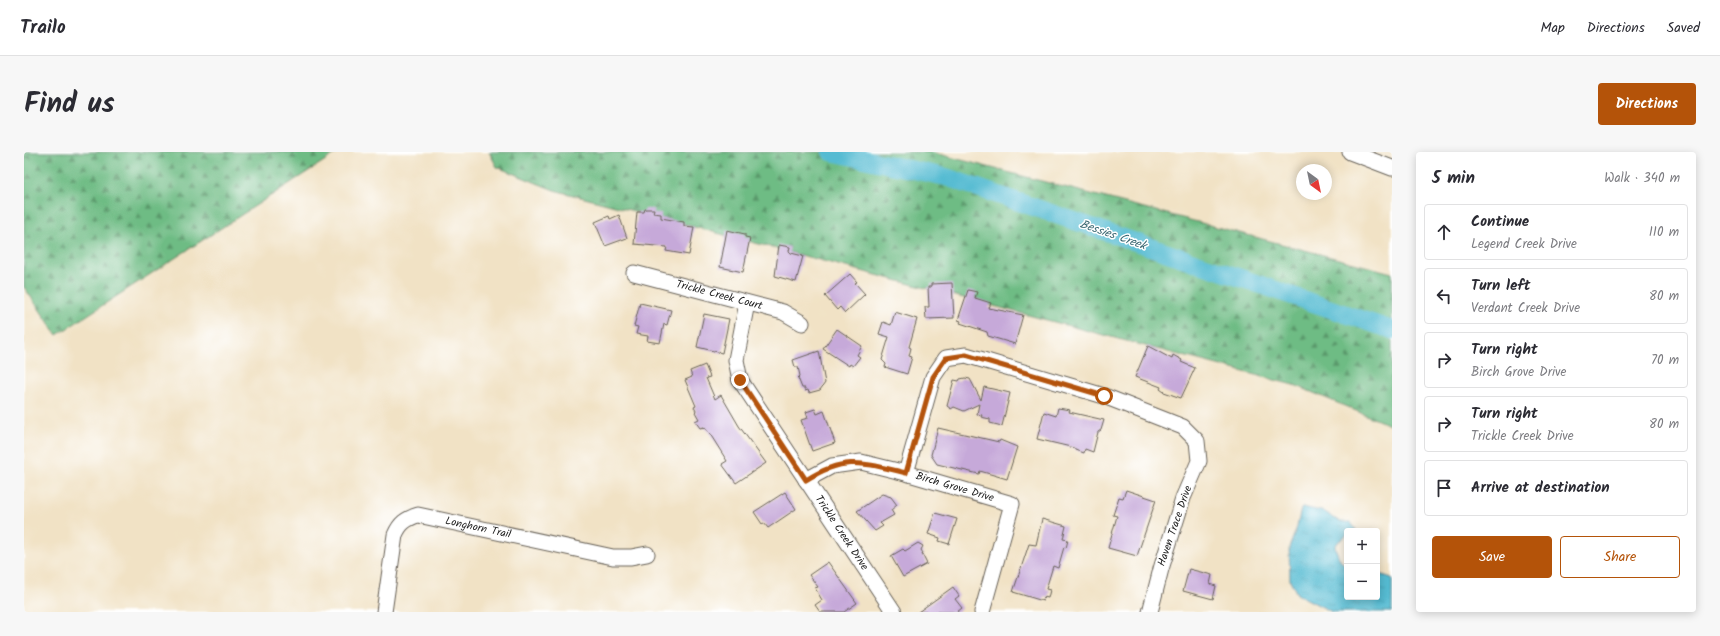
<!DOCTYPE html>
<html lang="en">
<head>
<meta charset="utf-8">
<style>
  body { margin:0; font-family:Kalam,sans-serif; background:#f7f7f7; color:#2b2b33 }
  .controls { position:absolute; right:12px; bottom:12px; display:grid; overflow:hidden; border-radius:4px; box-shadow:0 2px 10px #0003 }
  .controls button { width:36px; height:36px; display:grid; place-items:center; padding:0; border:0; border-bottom:1px solid #e1e1e2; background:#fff; color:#2b2b33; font:20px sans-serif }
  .compass { position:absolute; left:1272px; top:12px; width:36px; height:36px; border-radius:50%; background:#fff; box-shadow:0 2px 10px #0003; rotate:147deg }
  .stop { position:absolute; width:12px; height:12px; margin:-9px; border:3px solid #b45309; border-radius:50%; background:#fff }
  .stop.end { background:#b45309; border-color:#fff; box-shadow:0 1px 4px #0008 }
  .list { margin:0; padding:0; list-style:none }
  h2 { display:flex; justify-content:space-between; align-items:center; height:52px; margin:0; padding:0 16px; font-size:17px }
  h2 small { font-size:13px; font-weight:400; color:#7c7c81 }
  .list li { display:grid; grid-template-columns:26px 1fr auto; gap:12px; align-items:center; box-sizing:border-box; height:56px; margin:0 8px 8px; padding:0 8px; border:1px solid #e1e1e2; border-radius:4px }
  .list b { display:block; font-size:15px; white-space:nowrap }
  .list p { margin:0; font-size:13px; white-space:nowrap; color:#7c7c81 }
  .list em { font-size:13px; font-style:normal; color:#7c7c81 }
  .actions { display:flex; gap:8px; padding:12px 16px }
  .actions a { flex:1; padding:9px 0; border:1px solid #b45309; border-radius:4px; text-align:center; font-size:14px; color:#b45309 }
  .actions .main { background:#b45309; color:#fff }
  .icon { flex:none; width:22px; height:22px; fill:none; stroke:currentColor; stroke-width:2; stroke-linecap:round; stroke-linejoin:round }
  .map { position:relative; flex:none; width:1368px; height:460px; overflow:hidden; border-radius:4px }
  header { display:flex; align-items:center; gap:24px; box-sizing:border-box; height:56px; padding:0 20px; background:#fff; border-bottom:1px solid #e1e1e2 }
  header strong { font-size:19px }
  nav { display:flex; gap:22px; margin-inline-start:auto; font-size:14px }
  .intro { display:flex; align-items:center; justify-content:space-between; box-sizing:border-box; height:96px; padding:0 24px }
  h1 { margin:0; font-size:28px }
  .button { padding:10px 18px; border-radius:4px; background:#b45309; color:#fff; font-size:14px; font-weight:700 }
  main { display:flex; gap:24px; padding:0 24px }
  aside { flex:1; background:#fff; border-radius:4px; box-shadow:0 2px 10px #0003 }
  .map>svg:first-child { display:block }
</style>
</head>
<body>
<header>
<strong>Trailo</strong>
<nav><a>Map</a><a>Directions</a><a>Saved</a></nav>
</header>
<div class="intro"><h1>Find us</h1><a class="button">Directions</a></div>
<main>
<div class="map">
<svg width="1368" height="460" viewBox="0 0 1368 460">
  <defs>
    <pattern id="forest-firs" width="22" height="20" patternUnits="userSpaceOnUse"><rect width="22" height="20" fill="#6ebc84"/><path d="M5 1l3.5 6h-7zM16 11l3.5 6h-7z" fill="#5a986b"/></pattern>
    <pattern id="water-ripples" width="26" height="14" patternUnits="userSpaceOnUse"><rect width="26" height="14" fill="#54bbd2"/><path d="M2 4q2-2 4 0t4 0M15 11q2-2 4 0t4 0" fill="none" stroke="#49a0b4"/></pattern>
  </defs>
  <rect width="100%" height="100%" fill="#fff"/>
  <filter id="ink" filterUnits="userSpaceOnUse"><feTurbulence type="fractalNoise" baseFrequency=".025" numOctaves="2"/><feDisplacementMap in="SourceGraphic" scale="8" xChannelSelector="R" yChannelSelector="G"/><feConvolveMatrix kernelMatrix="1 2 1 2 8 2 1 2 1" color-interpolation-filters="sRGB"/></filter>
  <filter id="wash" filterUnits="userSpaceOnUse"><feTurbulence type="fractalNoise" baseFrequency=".012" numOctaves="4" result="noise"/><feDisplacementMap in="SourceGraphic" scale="16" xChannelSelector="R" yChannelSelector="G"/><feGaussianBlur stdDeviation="0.9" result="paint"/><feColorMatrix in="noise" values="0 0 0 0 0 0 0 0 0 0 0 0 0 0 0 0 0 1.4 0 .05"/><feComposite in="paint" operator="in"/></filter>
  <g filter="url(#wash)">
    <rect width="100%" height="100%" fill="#f1e2c5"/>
    <g fill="url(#forest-firs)" stroke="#456c50">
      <path d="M0 0H314L33 183 0 135Z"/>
      <path d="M465 0H907L1368 121V274L1273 234 530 38 473 15Z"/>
    </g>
    <path fill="url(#water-ripples)" stroke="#386c77" d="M1279 355 1301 360 1316 370H1326L1332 377 1331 379H1323V383L1314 390 1311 395 1316 408 1323 415V445H1353V421L1368 426V460H1308L1273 442 1266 428 1265 396 1273 375 1277 357Z"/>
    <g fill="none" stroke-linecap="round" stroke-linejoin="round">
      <path stroke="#54bbd2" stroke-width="18" d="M807 0 922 25 1368 178"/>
    </g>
    <g id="blocks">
      <g fill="#c6a9d9">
        <path d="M621 57H630L629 61 637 62V66L660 70V74L670 75 665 103 642 99 643 95 610 92 613 60H620Z"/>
        <path d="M595 63 603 86 581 94 571 70 585 64 586 67Z"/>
        <path d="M703 78 721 82V85L726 86 719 120 696 115Z"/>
        <path d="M755 93 766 95 765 99 767 101 779 104 772 130 751 124Z"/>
        <path d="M826 122 833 130 831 131 841 142 821 161 816 155 813 158 801 144Z"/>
        <path d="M928 131 930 166 902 167 901 155H905L904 135H907V132Z"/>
        <path d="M944 138 953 140 951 146 967 151 965 156 999 163 991 192 964 184 963 180 936 171 937 169 934 168Z"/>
        <path d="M616 151 647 158 643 173 640 172 636 191 623 189 624 184 612 182 614 175 610 174Z"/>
        <path d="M871 160 893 167 885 195 887 196 885 204 888 205 883 222 861 215 862 212 858 208 865 185 855 182 859 170 867 173Z"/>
        <path d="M680 162 705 167 698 201 673 195Z"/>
        <path d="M813 177 838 194 833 203 836 205 829 214 826 212 825 214 799 197Z"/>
        <path d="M1124 194 1148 207 1149 203 1158 208 1157 210 1171 216 1157 246 1140 240 1136 237 1137 235 1111 225Z"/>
        <path d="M795 199 801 231 796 238 785 241 784 238 781 239V236H778L774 226 776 224 774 215H771L769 208Z"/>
        <path d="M681 213 686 225 682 226 691 247 697 243 715 274 742 311 712 331 698 312 703 309 686 282 680 275 676 276 671 269 675 267 671 260 672 259 670 255 672 254 661 228 668 225 666 219Z"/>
        <path d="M941 226 946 227 957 248 960 235 986 241 978 274 966 271V267L957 265 958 263 953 262 955 252 940 259 930 255 927 257 923 254 930 228 935 229 936 227Z"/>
        <path d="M1034 256 1046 258 1045 260 1080 268 1077 278 1074 280 1069 300 1061 297 1060 301 1052 298 1051 296 1013 287 1020 260 1032 264Z"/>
        <path d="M791 257 793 262 800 259 811 291 788 299 777 268 784 266 782 260Z"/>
        <path d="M914 276 975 290 976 288 993 295 983 327 956 319 955 322 913 312 907 303Z"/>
        <path d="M1102 338 1132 348 1113 404 1084 396 1093 364 1089 363 1095 345 1099 346Z"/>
        <path d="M761 340 772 357 744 376 740 371 738 372 730 360Z"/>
        <path d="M858 342 867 345 873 353 867 358 870 363 856 371 859 374 851 379 833 359Z"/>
        <path d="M911 361 933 367 925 392 915 389 916 386 904 382Z"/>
        <path d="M1018 367 1042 374 1039 387 1044 388 1042 396 1040 395 1034 416 1029 414 1022 437 1026 438 1024 446 1020 445 1019 449 989 440 1005 392 1012 393Z"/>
        <path d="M894 391 899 394 897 398 899 401 898 402 903 412 879 425 867 404 879 397 881 399Z"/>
        <path d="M804 410 833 451 820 460H796L791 453 798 448 791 436 794 435 785 423Z"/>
        <path d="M1165 417 1188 423 1186 432 1192 434 1189 447 1159 439Z"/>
        <path d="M929 435 935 444 931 447 938 456 933 460H894Z"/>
      </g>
    </g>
  </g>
  <g filter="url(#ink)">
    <use href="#blocks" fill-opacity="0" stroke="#676157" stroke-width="1"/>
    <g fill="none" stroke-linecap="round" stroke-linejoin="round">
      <g stroke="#676157" stroke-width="17">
        <g id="minor">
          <path d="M1326 0 1368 16"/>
          <path id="s1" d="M610 121 759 160 778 171"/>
          <path id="s2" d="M723 151 712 208 716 228 870 460"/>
          <path d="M882 321 909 225 922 206 942 203 1080 244 1159 275 1173 289 1175 309 1159 346 1137 417 1126 460"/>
          <path id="s3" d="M782 328 808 314 837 310 882 321 988 352 958 460"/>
          <path id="s4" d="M360 460 371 383C376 371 382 367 394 363L589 405H607L623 402"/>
        </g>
      </g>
      <use href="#minor" stroke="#fff" stroke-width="15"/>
    </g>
  </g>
  <g fill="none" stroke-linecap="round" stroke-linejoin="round" filter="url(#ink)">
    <path stroke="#b45309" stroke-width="5" d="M716 228 782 328C821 303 840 311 882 321L909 225 922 206 942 203 1080 244"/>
  </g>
  <g text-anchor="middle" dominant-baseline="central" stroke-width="3" stroke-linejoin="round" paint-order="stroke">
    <g font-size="11" fill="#1c1c1c" stroke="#fff">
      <text stroke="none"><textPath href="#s1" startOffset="88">Trickle Creek Court</textPath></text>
      <text stroke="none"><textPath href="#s3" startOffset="156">Birch Grove Drive</textPath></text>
      <text transform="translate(1151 374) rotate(-71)">Haven Trace Drive</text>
      <text stroke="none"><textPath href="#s4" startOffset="171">Longhorn Trail</textPath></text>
      <text stroke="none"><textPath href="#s2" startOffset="262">Trickle Creek Drive</textPath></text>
    </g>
    <g font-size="12" font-style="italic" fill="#35646e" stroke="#fff">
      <text transform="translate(1089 83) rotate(19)">Bessies Creek</text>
    </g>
  </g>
</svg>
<div class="controls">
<button>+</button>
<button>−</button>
</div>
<svg class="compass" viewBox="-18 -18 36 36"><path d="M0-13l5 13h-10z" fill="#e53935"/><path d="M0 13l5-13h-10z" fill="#7c7c81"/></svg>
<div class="stop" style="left:1080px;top:244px"></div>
<div class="stop end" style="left:716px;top:228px"></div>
</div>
<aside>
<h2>5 min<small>Walk · 340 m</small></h2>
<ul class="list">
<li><svg class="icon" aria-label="ahead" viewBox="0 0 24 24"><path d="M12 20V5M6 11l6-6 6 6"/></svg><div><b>Continue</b><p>Legend Creek Drive</p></div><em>110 m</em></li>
<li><svg class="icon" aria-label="left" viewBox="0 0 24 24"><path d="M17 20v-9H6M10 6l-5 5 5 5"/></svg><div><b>Turn left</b><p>Verdant Creek Drive</p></div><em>80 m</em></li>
<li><svg class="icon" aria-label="right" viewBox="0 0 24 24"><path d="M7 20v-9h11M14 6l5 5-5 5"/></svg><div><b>Turn right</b><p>Birch Grove Drive</p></div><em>70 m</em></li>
<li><svg class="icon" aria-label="right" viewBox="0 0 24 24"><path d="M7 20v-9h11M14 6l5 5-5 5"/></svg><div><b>Turn right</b><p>Trickle Creek Drive</p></div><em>80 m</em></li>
<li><svg class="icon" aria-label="arrive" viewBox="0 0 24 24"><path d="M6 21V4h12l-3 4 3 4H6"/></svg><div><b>Arrive at destination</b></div></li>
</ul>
<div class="actions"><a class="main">Save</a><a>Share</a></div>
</aside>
</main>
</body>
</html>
